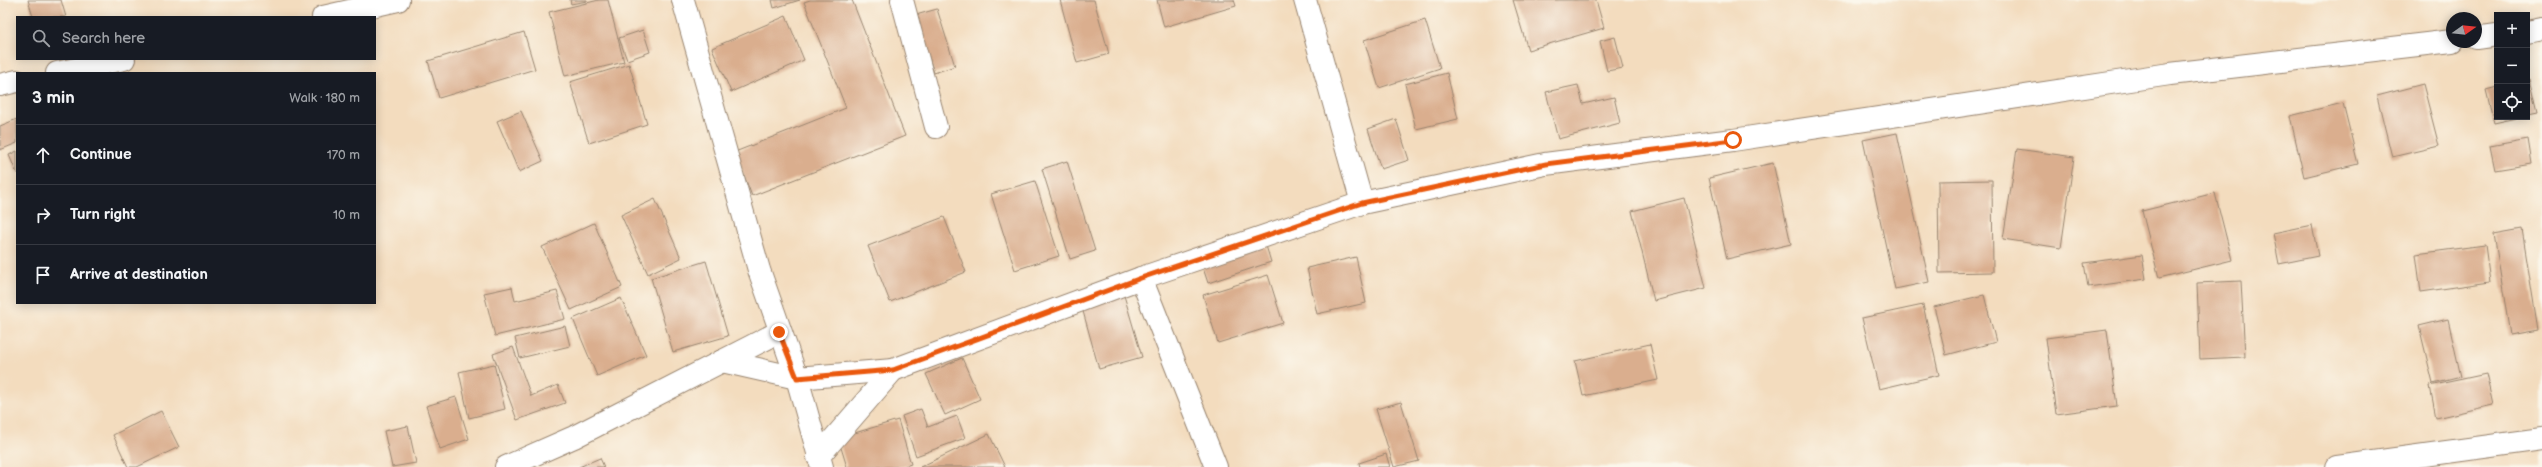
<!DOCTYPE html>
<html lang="en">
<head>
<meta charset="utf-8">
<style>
  body { margin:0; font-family:"Balsamiq Sans",sans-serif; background:#242831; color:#f1f3f6 }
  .controls { position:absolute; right:12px; top:12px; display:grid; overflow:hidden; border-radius:0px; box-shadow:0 2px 10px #0003 }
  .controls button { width:36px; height:36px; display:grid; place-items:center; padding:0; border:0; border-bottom:1px solid #363941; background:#171b24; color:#f1f3f6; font:20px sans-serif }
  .compass { position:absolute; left:2446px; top:12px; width:36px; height:36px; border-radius:50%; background:#171b24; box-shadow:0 2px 10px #0003; rotate:75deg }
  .stop { position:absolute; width:12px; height:12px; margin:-9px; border:3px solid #ea580c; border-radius:50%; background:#fff }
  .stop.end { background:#ea580c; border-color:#fff; box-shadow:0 1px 4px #0008 }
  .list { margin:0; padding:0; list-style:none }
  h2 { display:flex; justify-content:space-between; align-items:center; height:52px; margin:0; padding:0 16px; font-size:17px }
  h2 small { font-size:13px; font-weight:400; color:#9ea1a6 }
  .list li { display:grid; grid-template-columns:26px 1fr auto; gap:12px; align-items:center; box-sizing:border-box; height:60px; padding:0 16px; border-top:1px solid #363941 }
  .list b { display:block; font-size:15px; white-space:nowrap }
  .list em { font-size:13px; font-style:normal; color:#9ea1a6 }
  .icon { flex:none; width:22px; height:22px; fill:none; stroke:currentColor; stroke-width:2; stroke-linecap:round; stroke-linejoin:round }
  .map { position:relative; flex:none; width:2542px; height:467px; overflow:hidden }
  .search { position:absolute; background:#171b24; box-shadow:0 2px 10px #0003; left:16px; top:16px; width:360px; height:44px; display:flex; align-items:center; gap:10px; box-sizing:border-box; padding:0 14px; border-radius:0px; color:#9ea1a6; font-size:15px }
  .panel { position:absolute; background:#171b24; box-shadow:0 2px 10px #0003; left:16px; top:72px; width:360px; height:232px; border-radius:0px }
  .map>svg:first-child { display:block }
</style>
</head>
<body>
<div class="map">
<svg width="2542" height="467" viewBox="0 0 2542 467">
  <rect width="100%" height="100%" fill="#fbf7ec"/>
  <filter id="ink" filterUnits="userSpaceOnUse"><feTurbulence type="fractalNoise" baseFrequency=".025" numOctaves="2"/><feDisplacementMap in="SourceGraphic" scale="8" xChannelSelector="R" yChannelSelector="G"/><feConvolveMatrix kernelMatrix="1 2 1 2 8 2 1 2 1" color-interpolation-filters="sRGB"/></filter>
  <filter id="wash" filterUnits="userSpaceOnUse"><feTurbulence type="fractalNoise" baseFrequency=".012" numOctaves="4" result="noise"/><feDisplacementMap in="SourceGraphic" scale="16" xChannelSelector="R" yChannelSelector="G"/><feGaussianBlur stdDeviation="0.9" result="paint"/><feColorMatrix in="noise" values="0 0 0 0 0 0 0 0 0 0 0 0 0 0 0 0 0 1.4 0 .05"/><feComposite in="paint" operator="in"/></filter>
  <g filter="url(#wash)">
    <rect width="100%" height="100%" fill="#f3dcbe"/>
    <g id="blocks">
      <g fill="#daae8e">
        <path d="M28 0H61L66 17H33Z"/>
        <path d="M570 0H587V1L571 4Z"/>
        <path d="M599 0H608L624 62 565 76 549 12Z"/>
        <path d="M772 0H800L774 8Z"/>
        <path d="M810 0H852L905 136 752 196 735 152 846 108 804 2Z"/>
        <path d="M1060 0H1094L1109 54 1077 63Z"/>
        <path d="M1157 0H1234L1236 6 1164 27Z"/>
        <path d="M1513 0H1596L1604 28 1528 50Z"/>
        <path d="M937 9 955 66 934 73 916 15Z"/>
        <path d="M786 16 804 60 731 92 712 48Z"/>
        <path d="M1425 20 1440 68 1379 88 1364 40Z"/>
        <path d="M643 30 650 52 627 60 619 38Z"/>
        <path d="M524 32 535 69 439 98 428 61Z"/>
        <path d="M1615 37 1623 68 1607 71 1600 41Z"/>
        <path d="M629 64 647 124 589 143 570 82Z"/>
        <path d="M1447 73 1458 119 1416 129 1405 84Z"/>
        <path d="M2527 79H2529L2537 113 2527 115Z"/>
        <path d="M2423 84 2439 146 2392 157 2377 96Z"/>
        <path d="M1578 85 1583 104 1614 97 1620 123 1558 139 1546 92Z"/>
        <path d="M2497 87V117L2517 118 2494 123 2486 90Z"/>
        <path d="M2343 103 2358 164 2304 177 2290 116Z"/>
        <path d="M521 111 543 161 519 172 497 121Z"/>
        <path d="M17 119V143L0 150V126Z"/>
        <path d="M1396 119 1409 160 1381 169 1368 129Z"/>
        <path d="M1897 133 1929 282 1895 289 1863 140Z"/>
        <path d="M2528 139 2532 164 2495 170 2490 146Z"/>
        <path d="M2017 149 2074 157 2061 248 2003 239Z"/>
        <path d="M17 151V174L9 155Z"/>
        <path d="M1067 161 1095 251 1070 259 1042 169Z"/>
        <path d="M1773 163 1791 244 1727 259 1709 178Z"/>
        <path d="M1992 180 1993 272 1939 273 1938 181Z"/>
        <path d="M1035 181 1059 256 1015 270 991 194Z"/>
        <path d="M2215 193 2232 260 2159 278 2142 211Z"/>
        <path d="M1684 198 1706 288 1654 301 1632 211Z"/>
        <path d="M655 199 681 258 648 274 621 215Z"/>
        <path d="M944 217 966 272 890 302 868 246Z"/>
        <path d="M594 223 622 287 571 310 542 247Z"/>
        <path d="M2312 225 2318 256 2279 264 2273 233Z"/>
        <path d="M2522 229 2538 330 2510 335 2494 234Z"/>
        <path d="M1263 236 1271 262 1208 283 1199 256Z"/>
        <path d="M2485 245 2490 282 2421 292 2416 254Z"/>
        <path d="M2142 255 2146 279 2088 287 2084 263Z"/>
        <path d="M1356 257 1366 303 1317 314 1307 268Z"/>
        <path d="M706 261 728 336 673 352 651 278Z"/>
        <path d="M1268 275 1283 323 1218 343 1203 295Z"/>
        <path d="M2241 281 2245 357 2200 359 2197 283Z"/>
        <path d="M512 287 515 301 557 291 565 319 495 336 484 293Z"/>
        <path d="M1123 292 1142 357 1099 369 1081 304Z"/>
        <path d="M1984 295 1996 342 1946 355 1934 307Z"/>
        <path d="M621 298 646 355 597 376 573 319Z"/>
        <path d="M1923 305 1939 375 1879 389 1862 318Z"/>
        <path d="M2448 319 2461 377 2433 384 2419 326Z"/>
        <path d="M565 326 570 346 520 358 515 338Z"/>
        <path d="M2107 330 2117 406 2056 414 2046 338Z"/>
        <path d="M1650 344 1658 380 1583 396 1575 361Z"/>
        <path d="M513 347 531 396 558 385 565 403 517 420 493 354Z"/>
        <path d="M962 358 980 399 945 415 926 374Z"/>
        <path d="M494 364 505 409 469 418 459 372Z"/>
        <path d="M2486 374 2493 405 2436 418 2430 386Z"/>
        <path d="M456 397 469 439 440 449 426 406Z"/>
        <path d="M1401 402 1419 461 1394 467 1376 409Z"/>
        <path d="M921 409 928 427 957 416 965 438 916 456 902 416Z"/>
        <path d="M161 411 179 447 137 467H128L113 435Z"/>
        <path d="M898 420 911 464 902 467H847L838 438Z"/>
        <path d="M408 426 416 463 392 467 384 431Z"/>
        <path d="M989 434 1005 467H920Z"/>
        <path d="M1386 454 1390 467H1360L1359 463Z"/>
        <path d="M600 458 604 467H579Z"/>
      </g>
    </g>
  </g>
  <g filter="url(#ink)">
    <use href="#blocks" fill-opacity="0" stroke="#97836e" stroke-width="1"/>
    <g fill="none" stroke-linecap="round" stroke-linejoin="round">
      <g stroke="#97836e" stroke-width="24">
        <g id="minor">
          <path d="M683 0 759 270 797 378 822 467"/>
          <path d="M902 0 936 127"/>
          <path d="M1305 0 1362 203"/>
          <path d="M323 17 398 0"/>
          <path d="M2527 32 2542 29"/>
          <path d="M2476 38 2497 35"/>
          <path d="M57 73 124 59"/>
          <path d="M0 85 17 81"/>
          <path d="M1141 278 1216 467"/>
          <path d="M722 361 797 378 893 370 1141 278 1362 203 1545 164 1733 140 2170 74 2452 41"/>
          <path d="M818 457 893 370"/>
          <path d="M506 467 574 437 779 332"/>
          <path d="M2337 467 2542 439"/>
        </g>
      </g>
      <use href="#minor" stroke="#fff" stroke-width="22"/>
    </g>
  </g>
  <g fill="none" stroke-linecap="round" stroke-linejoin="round" filter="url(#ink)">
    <path stroke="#ea580c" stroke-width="5" d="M779 332 797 378 893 370 1141 278 1362 203 1546 164 1733 140"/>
  </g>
</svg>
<div class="controls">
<button>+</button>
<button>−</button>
<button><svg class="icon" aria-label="locate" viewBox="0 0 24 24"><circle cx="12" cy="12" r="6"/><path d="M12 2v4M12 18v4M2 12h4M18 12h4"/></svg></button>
</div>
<svg class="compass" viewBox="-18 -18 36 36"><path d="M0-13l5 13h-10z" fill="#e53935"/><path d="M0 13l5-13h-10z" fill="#9ea1a6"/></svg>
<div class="stop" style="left:1733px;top:140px"></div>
<div class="stop end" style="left:779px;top:332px"></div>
<div class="search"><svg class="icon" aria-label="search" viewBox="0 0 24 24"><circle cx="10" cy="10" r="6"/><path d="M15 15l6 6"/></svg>Search here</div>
<section class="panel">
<h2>3 min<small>Walk · 180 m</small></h2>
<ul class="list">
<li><svg class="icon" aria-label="ahead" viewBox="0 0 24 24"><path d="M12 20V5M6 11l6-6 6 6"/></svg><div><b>Continue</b></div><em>170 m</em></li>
<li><svg class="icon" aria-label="right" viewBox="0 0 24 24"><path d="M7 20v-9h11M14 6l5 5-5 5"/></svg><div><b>Turn right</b></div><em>10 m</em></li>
<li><svg class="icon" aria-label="arrive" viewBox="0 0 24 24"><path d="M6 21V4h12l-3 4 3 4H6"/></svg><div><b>Arrive at destination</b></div></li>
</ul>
</section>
</div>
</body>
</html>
